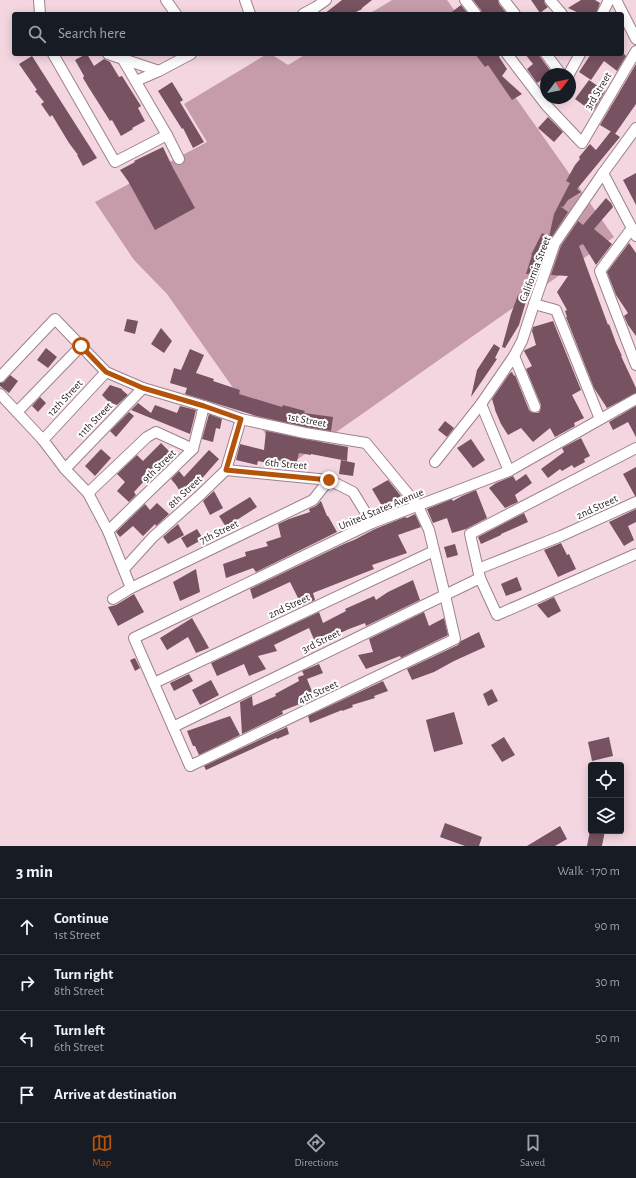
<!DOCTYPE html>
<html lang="en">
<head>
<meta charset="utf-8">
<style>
  body { margin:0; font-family:"Alegreya Sans",sans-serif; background:#20242c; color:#f1f3f6 }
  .controls { position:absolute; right:12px; bottom:12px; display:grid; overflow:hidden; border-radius:4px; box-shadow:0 2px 10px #0003 }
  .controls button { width:36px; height:36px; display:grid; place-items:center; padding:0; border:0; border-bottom:1px solid #363941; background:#171b24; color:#f1f3f6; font:20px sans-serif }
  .compass { position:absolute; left:540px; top:68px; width:36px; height:36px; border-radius:50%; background:#171b24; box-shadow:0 2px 10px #0003; rotate:58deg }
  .stop { position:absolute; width:12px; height:12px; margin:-9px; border:3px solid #b45309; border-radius:50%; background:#fff }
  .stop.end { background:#b45309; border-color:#fff; box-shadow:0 1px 4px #0008 }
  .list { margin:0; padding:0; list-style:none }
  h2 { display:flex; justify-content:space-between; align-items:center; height:52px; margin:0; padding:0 16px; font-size:17px }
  h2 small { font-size:13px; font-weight:400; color:#9ea1a6 }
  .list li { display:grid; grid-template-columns:26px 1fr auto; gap:12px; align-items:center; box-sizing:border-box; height:56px; padding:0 16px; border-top:1px solid #363941 }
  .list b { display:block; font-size:15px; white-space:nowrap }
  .list p { margin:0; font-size:13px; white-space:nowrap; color:#9ea1a6 }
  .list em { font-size:13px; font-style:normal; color:#9ea1a6 }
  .icon { flex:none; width:22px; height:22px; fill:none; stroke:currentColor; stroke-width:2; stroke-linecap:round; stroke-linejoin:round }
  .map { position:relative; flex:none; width:636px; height:846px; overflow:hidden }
  .search { position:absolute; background:#171b24; box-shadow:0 2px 10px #0003; left:12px; right:12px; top:12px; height:44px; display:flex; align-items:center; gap:10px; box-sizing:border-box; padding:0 14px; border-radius:4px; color:#9ea1a6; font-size:15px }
  .sheet { height:276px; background:#171b24 }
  nav { display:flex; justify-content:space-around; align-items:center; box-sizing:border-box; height:56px; border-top:1px solid #363941; background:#171b24; font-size:11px; color:#9ea1a6 }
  nav a { display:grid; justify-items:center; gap:2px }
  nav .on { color:#b45309 }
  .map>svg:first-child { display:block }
</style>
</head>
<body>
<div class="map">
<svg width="636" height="846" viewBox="0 0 636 846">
  <rect width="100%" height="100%" fill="#f4d6e1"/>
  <g fill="#c69cab">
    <path d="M392 0H447L457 14H369Z"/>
    <path d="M267 54H271L288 65 306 54H485L614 237 288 466 167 294 134 260 95 202 207 142 184 104Z"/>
  </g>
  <g fill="#775260">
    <path d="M342 0H372L362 8V9L352 14H324Z"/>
    <path d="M473 0H498L499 4 507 14H482L481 10Z"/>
    <path d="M531 0H544L545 4 548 7 540 13Z"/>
    <path d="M581 0H595L600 3 596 14H581L568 8Z"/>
    <path d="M461 5 468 14H449Z"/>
    <path d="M86 54H87L94 66 104 59 110 62 119 77 122 76 141 106 138 108 145 121 132 128 133 129 121 136 112 120 110 121 89 88 83 78 84 76 75 60Z"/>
    <path d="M475 54H501L499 57 507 69 502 76 522 94 512 100 488 65 485 67Z"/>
    <path d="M525 54H538L552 73 550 74H546V77L537 83 527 69 533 64Z"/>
    <path d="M591 54H624L626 56 617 71 604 61 591 80 579 72Z"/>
    <path d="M32 56 97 158 83 166 77 155H78L69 143 52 115 50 117 41 104 44 102 35 91 37 90 19 64Z"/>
    <path d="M636 64V104L615 134 600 125Z"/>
    <path d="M589 80 605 91 593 112 575 99Z"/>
    <path d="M172 82 183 100 180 102 204 142 193 148 183 128 182 129 158 91Z"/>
    <path d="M548 117 563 132 554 142 538 128Z"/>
    <path d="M611 131 620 137 577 189 581 192 568 200 563 207 560 206 568 212 549 241 537 274H526L532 255H531L542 233 549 237 554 214 570 183 566 181 575 165 580 159 579 157 590 144 596 150Z"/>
    <path d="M163 147 173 168 195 208 155 230 128 181 120 170 135 162 134 161Z"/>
    <path d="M636 173V205L623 180Z"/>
    <path d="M606 198 611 203 613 207 594 229 612 244 596 265 583 244 579 246 608 325 609 324 616 343 622 356H621L636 388V393L607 408 594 388 566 317H567L565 311 567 310 557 292 568 276 551 275 561 246 578 221 583 225Z"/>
    <path d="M629 243 636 253V336L628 325 624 316 628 313 616 295 607 272Z"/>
    <path d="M518 295 527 298 519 325 505 348 502 347 511 314Z"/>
    <path d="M127 319 138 321 135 334 124 331Z"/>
    <path d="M553 321 581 390 572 395 584 418 574 423 575 426 555 437 550 428 533 442 521 428 508 435 501 424 495 410V409L492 399 510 373 512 372 514 376 515 375 529 410 531 412 535 413H538L540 411 541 405 526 369 532 366 524 351 525 350 536 345 532 331 533 327Z"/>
    <path d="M161 328 172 341 164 353 151 344Z"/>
    <path d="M494 344 500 348 495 358 497 359 471 397 477 370Z"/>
    <path d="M46 348 57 357 48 368 37 360Z"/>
    <path d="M190 349 204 355 196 373 214 379 213 381 240 390 239 394 282 407 283 405 305 411 304 413 333 417 331 431 306 427 257 416 185 394 187 388 170 383 174 368 181 370Z"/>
    <path d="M10 375 18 381 9 393 0 386V383L4 382Z"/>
    <path d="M110 385 122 389V390L128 395 117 405 109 402 102 395Z"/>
    <path d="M40 397 46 403 38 412 32 406Z"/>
    <path d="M138 403 151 413 155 405 177 413 180 406 196 410 190 434 131 410Z"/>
    <path d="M636 406V437L628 422 613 430 609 422Z"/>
    <path d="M129 412 134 416 116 437 110 431Z"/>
    <path d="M209 414 222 419 220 429 216 428 213 442 202 439Z"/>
    <path d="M445 421 454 428 447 437 438 430Z"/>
    <path d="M266 431 304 439 348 447 347 461 311 454V455L299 453 295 469 258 461 257 465 236 460 240 444 264 450Z"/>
    <path d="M581 438 590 456 584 459 585 462 574 468 572 465 562 471 560 469 548 478 541 469 564 452 562 448Z"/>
    <path d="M471 439 485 460 473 468 457 448Z"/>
    <path d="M161 443 171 453 166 458 170 462 162 470 158 466 134 492 136 495 129 502 117 491 125 482 117 474 137 455 143 461Z"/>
    <path d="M101 449 111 458 95 476 85 466Z"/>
    <path d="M209 450 219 459 191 491 183 496 176 485 171 479 179 471 184 477Z"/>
    <path d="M341 460 355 463 353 476 339 474Z"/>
    <path d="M636 467V496H635L623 474Z"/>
    <path d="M526 474 532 483 515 495 518 502 505 508 489 488 496 483 513 476 516 481Z"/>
    <path d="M388 480 401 496 384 506 390 509 385 511 372 489Z"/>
    <path d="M476 490 487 518 466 529 452 533 447 518 433 523 427 509 452 499 453 501 462 496Z"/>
    <path d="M214 491 223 508 210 515 203 501Z"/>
    <path d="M250 497 257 507 226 527 219 516Z"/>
    <path d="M321 501 327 516H328L337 532 256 572 253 568 226 578 223 564 246 556 245 552 268 546 266 542 281 537 278 524 289 519 310 512 309 509 316 506Z"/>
    <path d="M157 503 169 514 156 526 155 524 143 536 133 526 120 537 116 532 145 504 150 510Z"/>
    <path d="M636 509V522L628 526 634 540 624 546 609 522Z"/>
    <path d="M524 513 528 522 501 534V535L481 544 478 537Z"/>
    <path d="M415 514 421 527 398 535 407 553 372 565 374 569 313 593 315 600 302 606 290 582 253 599 250 589 344 544 354 540 375 529 405 517 407 518Z"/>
    <path d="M178 524 184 535 168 544 163 537Z"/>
    <path d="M197 529 203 539 187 548 181 538Z"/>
    <path d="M561 543 567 555 569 554 576 569 558 577 544 550Z"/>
    <path d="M455 544 458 555 447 558 444 547Z"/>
    <path d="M196 569 200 592 180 601 173 582Z"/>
    <path d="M517 577 522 590 506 596 501 584Z"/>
    <path d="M413 580 420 600 366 626 365 623 349 629 316 644 309 628 274 645 277 651 258 656 266 669 249 676 244 664 217 676 211 663 319 612 323 623 346 611 345 609 374 596 376 600 388 592Z"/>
    <path d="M134 594 144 612 118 626 108 607 116 605Z"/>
    <path d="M554 597 561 611 548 618 537 605Z"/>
    <path d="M424 612 429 626 444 618 448 635 401 658 400 656 366 669 358 655 373 652 369 639Z"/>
    <path d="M192 618 209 648 196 653 188 637 167 650 160 638Z"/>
    <path d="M479 632 485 647 454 661 434 672 412 680 407 669 458 645 461 641Z"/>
    <path d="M135 658 140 668 135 671 130 660Z"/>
    <path d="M319 664 323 673 307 679 315 699 305 704V702L282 711 283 714 242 734 240 702 252 696 253 706 276 696 275 694 299 681 298 677 304 675 302 671Z"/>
    <path d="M189 674 193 681 174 691 170 683Z"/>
    <path d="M211 680 219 695 200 705 192 690Z"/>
    <path d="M383 681 388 691 374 696 375 698 352 705 353 707 342 711V710L310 723 308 716Z"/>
    <path d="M492 689 498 701 488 706 483 694Z"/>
    <path d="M454 712 463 744 434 752 426 720Z"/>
    <path d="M230 716 240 735 199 755 195 746H193L187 731Z"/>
    <path d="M287 727 289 734 277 739 276 738 206 770 204 766Z"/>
    <path d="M504 737 515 755 502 762 491 745Z"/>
    <path d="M609 737 613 756 592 761 588 742Z"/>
    <path d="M445 823 482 837 479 846H465L440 837Z"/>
    <path d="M560 826 567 839 555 846H527Z"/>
    <path d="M590 831H605L602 846H587Z"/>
  </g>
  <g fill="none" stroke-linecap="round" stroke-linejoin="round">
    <g stroke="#9d828c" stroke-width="12">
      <g id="street">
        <path d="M39 0 40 14"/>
        <path d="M166 0 176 14"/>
        <path d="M245 0 250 14"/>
        <path d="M465 0 476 14"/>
        <path d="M504 0 515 14"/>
        <path d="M550 0 562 14"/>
        <path d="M616 0 636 39"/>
        <path d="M303 14 316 7 326 0"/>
        <path d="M602 14 609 0"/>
        <path d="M53 54 115 162 167 135"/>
        <path d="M108 54 159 71"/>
        <path d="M507 54 546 105 582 143 636 51"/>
        <path d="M546 54 561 74"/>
        <path d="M122 58 167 135 179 159"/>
        <path d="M569 74 580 54"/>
        <path d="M136 81 159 71 191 54"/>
        <path d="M603 173 636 236"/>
        <path d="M632 228 600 271 636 365"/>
        <path d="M534 304 556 310 600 419"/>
        <path d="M514 356 535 407"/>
        <path d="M0 377 55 319 106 372 143 388 204 406 241 419 305 433 366 443 418 506 429 530 445 595 455 639 190 766 134 638 372 523 509 471 636 399"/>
        <path d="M0 394 43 440 65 469 88 493 108 531 131 588"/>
        <path d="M481 404 509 471"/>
        <path d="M17 412 81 346"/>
        <path d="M43 440 106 372"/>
        <path d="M636 448 470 534 480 578 497 615 636 554"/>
        <path d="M435 462 481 404 514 356 522 341 534 304 555 243 603 173 636 128"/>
        <path d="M65 469 143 388"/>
        <path d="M226 470 329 480 353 492 372 523"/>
        <path d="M88 493 147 437 156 432 193 449"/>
        <path d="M108 531 193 449 204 406"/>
        <path d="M124 569 153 537 198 497 226 470 241 419"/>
        <path d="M478 569 561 536 636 502"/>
        <path d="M113 599 131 588 313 500 329 480"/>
        <path d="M154 683 434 551"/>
        <path d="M173 727 480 578"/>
      </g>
    </g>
    <use href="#street" stroke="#fff" stroke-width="10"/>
  </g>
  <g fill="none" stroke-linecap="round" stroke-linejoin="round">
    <path stroke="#b45309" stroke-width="5" d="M81 346 106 372 143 388 204 406 241 419 226 470 329 480"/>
  </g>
  <g text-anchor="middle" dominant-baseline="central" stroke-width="4" stroke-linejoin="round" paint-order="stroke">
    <g font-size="11" fill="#291e22" stroke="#fff">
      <text transform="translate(598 91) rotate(-59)">3rd Street</text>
      <text transform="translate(535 269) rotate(-69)">California Street</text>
      <text transform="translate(65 398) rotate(-47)">12th Street</text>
      <text transform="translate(95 420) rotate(-46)">11th Street</text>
      <text transform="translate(307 420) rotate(11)">1st Street</text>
      <text transform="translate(286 464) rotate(5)">6th Street</text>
      <text transform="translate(159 466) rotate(-44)">9th Street</text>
      <text transform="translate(185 492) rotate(-43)">8th Street</text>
      <text transform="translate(597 507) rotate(-25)">2nd Street</text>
      <text transform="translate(381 509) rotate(-23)">United States Avenue</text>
      <text transform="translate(219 532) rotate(-26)">7th Street</text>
      <text transform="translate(289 606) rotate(-25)">2nd Street</text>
      <text transform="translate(321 641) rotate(-26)">3rd Street</text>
      <text transform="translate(318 692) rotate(-25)">4th Street</text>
    </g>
  </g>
</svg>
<div class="controls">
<button><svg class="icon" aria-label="locate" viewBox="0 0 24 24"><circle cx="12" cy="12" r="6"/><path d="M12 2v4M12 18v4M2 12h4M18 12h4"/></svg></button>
<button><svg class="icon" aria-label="layers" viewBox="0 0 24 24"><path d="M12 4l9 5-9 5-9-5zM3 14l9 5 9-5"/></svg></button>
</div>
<svg class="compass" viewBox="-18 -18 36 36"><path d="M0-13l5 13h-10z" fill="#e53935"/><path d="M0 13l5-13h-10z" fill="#9ea1a6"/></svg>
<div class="stop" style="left:81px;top:346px"></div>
<div class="stop end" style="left:329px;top:480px"></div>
<div class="search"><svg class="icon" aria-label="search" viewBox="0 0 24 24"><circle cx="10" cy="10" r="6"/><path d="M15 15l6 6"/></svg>Search here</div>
</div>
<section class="sheet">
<h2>3 min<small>Walk · 170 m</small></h2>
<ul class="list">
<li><svg class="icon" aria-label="ahead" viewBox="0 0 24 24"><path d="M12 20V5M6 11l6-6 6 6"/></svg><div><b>Continue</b><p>1st Street</p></div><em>90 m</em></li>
<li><svg class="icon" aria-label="right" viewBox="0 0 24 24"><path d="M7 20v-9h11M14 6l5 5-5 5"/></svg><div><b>Turn right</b><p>8th Street</p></div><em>30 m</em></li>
<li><svg class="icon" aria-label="left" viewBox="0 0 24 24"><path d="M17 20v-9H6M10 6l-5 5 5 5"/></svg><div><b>Turn left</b><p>6th Street</p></div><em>50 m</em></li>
<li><svg class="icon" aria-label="arrive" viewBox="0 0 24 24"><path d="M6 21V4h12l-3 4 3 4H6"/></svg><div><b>Arrive at destination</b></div></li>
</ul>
</section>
<nav>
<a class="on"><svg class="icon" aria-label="map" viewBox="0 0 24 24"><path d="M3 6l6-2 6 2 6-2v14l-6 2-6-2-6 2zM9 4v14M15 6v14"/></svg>Map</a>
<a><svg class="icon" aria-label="directions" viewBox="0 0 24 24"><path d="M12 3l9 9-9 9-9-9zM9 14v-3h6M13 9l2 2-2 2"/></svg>Directions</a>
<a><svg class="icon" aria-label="saved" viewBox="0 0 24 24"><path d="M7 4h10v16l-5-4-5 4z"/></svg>Saved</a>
</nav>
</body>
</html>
